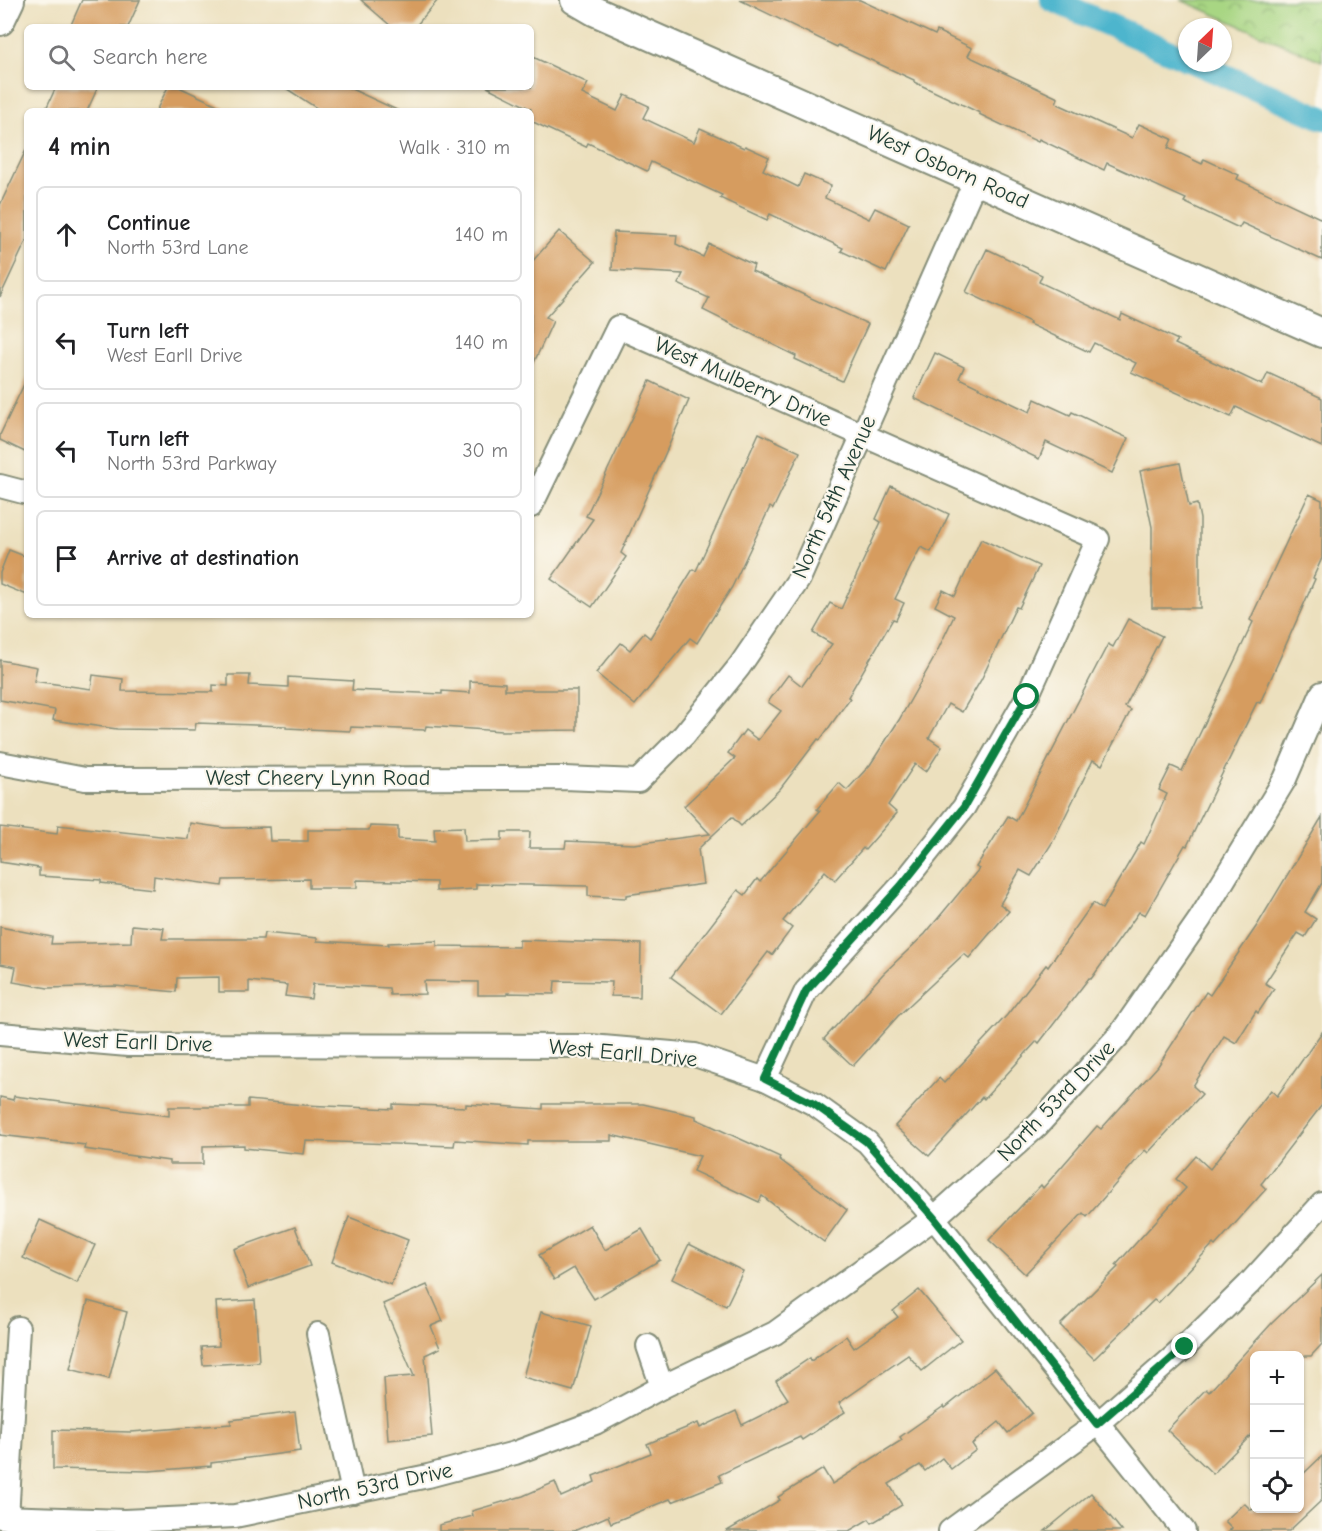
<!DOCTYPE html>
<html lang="en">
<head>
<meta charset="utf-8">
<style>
  body { margin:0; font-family:"Comic Neue",sans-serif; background:#f2f2f2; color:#202124 }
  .controls { position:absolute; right:18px; bottom:18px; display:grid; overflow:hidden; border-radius:9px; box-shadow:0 2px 4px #0004 }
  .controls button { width:54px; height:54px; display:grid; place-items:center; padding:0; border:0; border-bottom:2px solid #e0e0e0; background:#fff; color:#202124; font:30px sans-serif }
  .compass { position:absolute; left:1178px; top:18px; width:54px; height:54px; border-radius:50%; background:#fff; box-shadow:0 2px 4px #0004; rotate:25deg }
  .stop { position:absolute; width:18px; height:18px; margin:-14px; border:4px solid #0b8043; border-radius:50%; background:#fff }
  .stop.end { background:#0b8043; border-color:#fff; box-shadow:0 2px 6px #0008 }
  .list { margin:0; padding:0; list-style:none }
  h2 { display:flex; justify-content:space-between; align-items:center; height:78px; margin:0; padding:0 24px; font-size:26px }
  h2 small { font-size:20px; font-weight:400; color:#757577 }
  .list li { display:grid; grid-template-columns:39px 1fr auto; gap:18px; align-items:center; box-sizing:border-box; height:96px; margin:0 12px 12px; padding:0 12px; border:2px solid #e0e0e0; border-radius:9px }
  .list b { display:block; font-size:22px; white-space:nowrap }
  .list p { margin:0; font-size:20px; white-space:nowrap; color:#757577 }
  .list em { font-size:20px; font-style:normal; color:#757577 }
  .icon { flex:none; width:33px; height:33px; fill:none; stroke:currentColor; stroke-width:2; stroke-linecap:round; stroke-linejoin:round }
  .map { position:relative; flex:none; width:1322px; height:1531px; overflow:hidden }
  .search { position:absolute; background:#fff; box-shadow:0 2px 4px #0004; left:24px; top:24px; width:510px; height:66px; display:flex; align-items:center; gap:15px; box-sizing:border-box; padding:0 21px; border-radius:9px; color:#757577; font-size:22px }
  .panel { position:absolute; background:#fff; box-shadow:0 2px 4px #0004; left:24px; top:108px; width:510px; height:510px; border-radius:9px }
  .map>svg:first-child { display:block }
</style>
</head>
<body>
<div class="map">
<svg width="1322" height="1531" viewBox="0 0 1322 1531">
  <defs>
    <pattern id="park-crowns" width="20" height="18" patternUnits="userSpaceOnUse" patternTransform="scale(1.5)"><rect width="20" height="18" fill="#a8d683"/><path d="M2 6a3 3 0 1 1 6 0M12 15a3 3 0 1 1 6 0" fill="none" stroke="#88af6c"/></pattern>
  </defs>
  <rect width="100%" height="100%" fill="#fbf7ec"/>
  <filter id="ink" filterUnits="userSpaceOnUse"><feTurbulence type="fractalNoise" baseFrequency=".0167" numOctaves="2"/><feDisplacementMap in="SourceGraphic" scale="12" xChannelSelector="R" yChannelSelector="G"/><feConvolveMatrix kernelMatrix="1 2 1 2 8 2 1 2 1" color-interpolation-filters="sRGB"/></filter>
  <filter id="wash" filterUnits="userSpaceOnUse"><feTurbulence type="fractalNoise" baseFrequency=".008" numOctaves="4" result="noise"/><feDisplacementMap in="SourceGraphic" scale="24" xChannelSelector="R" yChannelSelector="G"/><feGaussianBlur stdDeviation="1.35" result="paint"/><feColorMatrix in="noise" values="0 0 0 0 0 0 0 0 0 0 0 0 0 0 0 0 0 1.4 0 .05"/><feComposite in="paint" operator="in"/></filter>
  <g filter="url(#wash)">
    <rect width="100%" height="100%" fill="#ece0be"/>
    <path fill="url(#park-crowns)" stroke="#648a5c" stroke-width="1.5" d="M1181 0H1322V61Z"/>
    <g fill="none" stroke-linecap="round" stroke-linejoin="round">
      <g stroke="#4eb5cd" stroke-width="24">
        <path d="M1052 0 1187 59"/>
        <path d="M1196 63 1322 118"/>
      </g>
    </g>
    <g id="blocks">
      <g fill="#d69c5e">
        <path d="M82 0H140L128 27H70Z"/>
        <path d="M361 0H438L415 27H392Z"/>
        <path d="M740 0H860L935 35 937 31 972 48 968 56 1058 98 1056 103 1132 138 1139 124 1172 139 1168 148 1202 164 1204 159 1239 175 1237 179 1322 219V260L1242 223 1239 228 1184 202 1186 199 1107 163 1104 170 1039 139 1038 142 979 114 980 113 914 82V80L838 45 837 47Z"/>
        <path d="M531 56 588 83 582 94 617 111 625 95 649 106 643 118 694 142 700 128 744 148 745 146 769 157 763 170 798 187 804 174 831 186 825 198 869 219 875 208 909 224 886 272 841 251 843 248 770 214 767 220 720 198 722 195 651 162 647 171 588 143 586 147 531 121V109L487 87H531Z"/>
        <path d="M56 87H98L87 111H45Z"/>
        <path d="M168 87H179L230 111H156Z"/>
        <path d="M284 87H347L399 111H321Z"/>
        <path d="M27 148V239L0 297V205Z"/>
        <path d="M559 231 595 262 546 317 553 321 531 369V263Z"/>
        <path d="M614 232 677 235 676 244 703 257 709 244 754 265 752 271 868 324 842 381 795 359 796 356 703 310 709 298 678 284 683 274 612 270Z"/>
        <path d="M987 249 1042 275 1039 282 1120 320 1122 314 1178 340 1175 344 1262 385 1268 373 1322 398V447L1236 407 1231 417 1131 372 1136 363 1094 343 1089 352 1029 324 1030 322 966 292Z"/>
        <path d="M935 353 964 367 959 378 1030 412 1035 399 1070 415 1072 412 1128 438 1112 473 1046 442 1039 459 914 398Z"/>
        <path d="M27 378V453L0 440V435Z"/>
        <path d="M650 381 689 400 621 553 626 557 592 607 551 579 593 519 586 516Z"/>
        <path d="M759 433 800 452 773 509 770 507 732 587 697 643 690 638 635 705 596 673 621 643 630 650 644 633 650 638 693 569 696 571Z"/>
        <path d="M1180 463 1189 506 1197 504 1200 519V608H1152V527L1140 471Z"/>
        <path d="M891 486 949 514 931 552 921 547 916 556 895 599 904 603 896 620 893 619 848 697 850 698 820 740 818 739 780 789 741 826 732 817 698 849 703 884 626 895V898L588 896V886L476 884V889L436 891V882L357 880V888H309V879L223 880 222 886 154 876 153 889 101 883V880L39 876V868L0 862V827L57 834 58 825 188 839 190 823 225 828 269 827 270 841H308V830H369L370 826 398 827V839L435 841 434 828 464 827 465 841 502 840V832H530L529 848H565L566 841 634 844 710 834 684 806 735 758 728 753 745 730 758 740 781 711 768 702 788 675 802 686 832 644 813 633 830 603 841 609 881 522 876 519Z"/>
        <path d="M1309 494 1322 500V558L1313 578 1315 579 1260 703 1257 702 1187 846 1185 845 1145 915 1139 912 1091 979 1089 978 1039 1043 1037 1041 984 1099 982 1097 929 1156 895 1126 939 1078 944 1083 1007 1015 1046 965 1048 967 1093 903 1102 909 1141 842 1144 844 1167 794 1159 790 1171 766 1182 771 1253 622 1250 620Z"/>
        <path d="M981 539 1039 566 1019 608 1016 607 981 680 962 712 948 704 929 738 942 747 926 772 915 764 888 805 897 813 865 850 863 848 835 880 825 871 783 921 792 928 772 955 768 952 721 1014 671 977 738 890 745 895 757 879 760 882 820 811 817 809 839 783 847 790 870 765 899 720 933 660 954 616 935 606 943 590 955 596Z"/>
        <path d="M9 550 27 557V595L0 584V573Z"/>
        <path d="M1128 619 1162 636 1125 707 1131 710 1102 765 1093 760 1052 843 1031 876 1020 870 1000 904 1009 911 969 958 964 954 898 1016 853 1066 824 1039 883 974 925 934 979 869 976 867 1008 816 1016 821 1108 644 1113 647Z"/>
        <path d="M0 660 37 667 34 681 91 689 93 675 123 679 122 691 213 692V685L228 686V675H250L249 685 288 687V677L353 681 352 690 442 694V691L470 693V681L505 683V690H577V730L502 731 426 726 425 730 351 727 350 731 286 728V726L196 723 195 730 117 729 53 720 55 710 0 700Z"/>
        <path d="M1322 817V883L1305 912 1316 919 1305 937 1298 933 1265 983 1274 989 1258 1013 1256 1011 1236 1043 1224 1036 1193 1086 1202 1094 1148 1153 1145 1150 1087 1217 1083 1213 1025 1274 989 1240 1041 1185 1043 1188 1097 1126 1101 1129 1158 1066 1206 992 1210 995 1258 924Z"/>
        <path d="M132 925 164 928 162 939H263L264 933 317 938V941L388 945V943L437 941V946L519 947V940L641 944 640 997 611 996 612 982 555 981 554 994 507 993V995H478V982L424 981 425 994 390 995 389 988 313 984 311 999 285 996 287 985 249 981V992H219V977L177 978 176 992 115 986 48 988 13 982 16 967 0 964V927L52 937 51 944 131 942Z"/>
        <path d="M1322 1032V1105L1261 1184 1266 1189 1215 1246 1213 1244 1158 1303 1154 1300 1094 1359 1060 1325 1118 1267 1116 1265 1186 1188 1176 1179 1196 1156 1210 1169 1271 1090 1277 1096Z"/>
        <path d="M14 1096 169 1116V1107H248V1100L304 1105 393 1109V1104L466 1107V1104L543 1109V1104H643L696 1116V1119L780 1157 779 1159 847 1210 824 1242 762 1196 759 1202 693 1171 700 1156 611 1135V1141H528V1145L455 1140 454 1146 306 1141 304 1154 244 1148V1145L203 1146V1164H169V1161L84 1149 85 1145 0 1135V1097L13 1100Z"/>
        <path d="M349 1217 408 1240 391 1285 332 1262Z"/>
        <path d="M40 1220 95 1245 77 1283 23 1258Z"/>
        <path d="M590 1225 605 1250 642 1229 660 1260 594 1299 574 1268 554 1280 539 1255Z"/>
        <path d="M295 1227 310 1266 248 1288 234 1249Z"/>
        <path d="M689 1244 743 1271 726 1306 672 1279Z"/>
        <path d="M1322 1275V1344L1311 1356H1254V1432L1213 1474 1167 1430 1206 1389 1209 1392 1272 1323Z"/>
        <path d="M427 1285 443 1321 431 1326 440 1348 425 1355 432 1436 388 1440 384 1378 414 1376 383 1304Z"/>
        <path d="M919 1290 961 1340 922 1371 908 1355 839 1403 845 1412 802 1440 800 1437 719 1475 722 1482 672 1502 670 1499 611 1523 608 1516 574 1531H439V1525L473 1516 472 1511 523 1496 555 1482 561 1497 595 1482 593 1476 651 1453 647 1444 698 1423 700 1428 736 1411 742 1425 766 1413 788 1399 776 1381 810 1358 811 1361 846 1336 854 1348 898 1317 893 1311Z"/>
        <path d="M255 1300 259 1362 203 1365 201 1347 219 1346 216 1302Z"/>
        <path d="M88 1301 127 1312 109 1379 70 1369Z"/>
        <path d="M541 1312 591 1326 573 1391 523 1377Z"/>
        <path d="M995 1368 1032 1413 1008 1433 999 1422 972 1444 976 1450 951 1469 942 1458 925 1471 920 1465 889 1484 902 1505 872 1523 869 1519 849 1531H727L780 1500 778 1497 823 1469 832 1484 902 1440 900 1437 944 1406 945 1408Z"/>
        <path d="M295 1412 300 1451 211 1463V1466L149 1471 53 1469V1430L131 1432 231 1424V1420Z"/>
        <path d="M1322 1456V1500L1289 1531H1229L1232 1528 1225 1521 1244 1503 1251 1510 1253 1509H1299V1478Z"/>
        <path d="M1091 1493 1122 1531H1045Z"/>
      </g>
    </g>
  </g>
  <g filter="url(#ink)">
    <use href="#blocks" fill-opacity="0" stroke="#868e79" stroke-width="1.5"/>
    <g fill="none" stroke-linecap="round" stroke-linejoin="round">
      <g stroke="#868e79" stroke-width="26">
        <g id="minor">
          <path d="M0 486 27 493"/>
          <path d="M531 506 618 327 1098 539 1027 697 964 807 901 886 806 991 765 1079"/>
          <path d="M0 763 85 779 564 778 638 781 684 735 739 667 799 579 976 179"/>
          <path d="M0 1034 128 1045 591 1046 695 1055 765 1079 814 1104 867 1142 934 1218 1184 1531"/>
          <path d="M318 1334 353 1492"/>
          <path d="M648 1346 662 1387"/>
          <path d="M0 1517 124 1521 235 1516 428 1476 515 1453 595 1423 662 1387 775 1333 934 1218 1038 1125 1121 1033 1200 919 1285 779 1322 693"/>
          <path d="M7 1518 18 1328"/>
          <path d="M950 1531 1097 1424 1185 1347 1249 1284 1322 1204"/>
        </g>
      </g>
      <g stroke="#868e79" stroke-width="32">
        <g id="tertiary">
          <path d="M575 0 594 11 1322 333"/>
          <path d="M0 21 10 0"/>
        </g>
      </g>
      <use href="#minor" stroke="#fff" stroke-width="22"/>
      <use href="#tertiary" stroke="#fff" stroke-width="28"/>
    </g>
  </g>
  <g fill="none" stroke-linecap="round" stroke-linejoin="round" filter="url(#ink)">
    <path stroke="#0b8043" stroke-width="8" d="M1027 697 964 807 901 886 806 991 765 1079 814 1104 867 1142 934 1218 1097 1424 1185 1347"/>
  </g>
  <g text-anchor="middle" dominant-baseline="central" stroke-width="4.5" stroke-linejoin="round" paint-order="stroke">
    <g font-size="22" fill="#1f3d34" stroke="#fbf7ec">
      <text transform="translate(948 167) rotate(24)">West Osborn Road</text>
      <text transform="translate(743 382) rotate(24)">West Mulberry Drive</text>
      <text transform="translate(834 497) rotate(-66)">North 54th Avenue</text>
      <text x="318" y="778">West Cheery Lynn Road</text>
      <text transform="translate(138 1042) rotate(2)">West Earll Drive</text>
      <text transform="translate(623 1053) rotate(5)">West Earll Drive</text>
      <text transform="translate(1056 1101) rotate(-46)">North 53rd Drive</text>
      <text transform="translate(375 1486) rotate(-12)">North 53rd Drive</text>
    </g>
  </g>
</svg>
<div class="controls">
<button>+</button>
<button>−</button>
<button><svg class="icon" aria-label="locate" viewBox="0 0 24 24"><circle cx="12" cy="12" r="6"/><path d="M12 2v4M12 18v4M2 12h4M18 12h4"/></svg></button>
</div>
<svg class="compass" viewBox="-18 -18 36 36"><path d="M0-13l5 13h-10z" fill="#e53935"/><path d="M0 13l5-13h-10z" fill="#757577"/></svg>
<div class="stop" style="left:1027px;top:697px"></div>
<div class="stop end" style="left:1185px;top:1347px"></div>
<div class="search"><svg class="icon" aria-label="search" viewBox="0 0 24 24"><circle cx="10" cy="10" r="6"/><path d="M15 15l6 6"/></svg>Search here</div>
<section class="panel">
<h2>4 min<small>Walk · 310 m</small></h2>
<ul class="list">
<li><svg class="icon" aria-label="ahead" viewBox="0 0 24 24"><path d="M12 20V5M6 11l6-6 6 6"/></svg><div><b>Continue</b><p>North 53rd Lane</p></div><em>140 m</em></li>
<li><svg class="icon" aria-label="left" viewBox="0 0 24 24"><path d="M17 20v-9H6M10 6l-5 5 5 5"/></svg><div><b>Turn left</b><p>West Earll Drive</p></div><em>140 m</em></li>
<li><svg class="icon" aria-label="left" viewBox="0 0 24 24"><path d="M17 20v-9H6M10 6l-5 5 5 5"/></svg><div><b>Turn left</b><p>North 53rd Parkway</p></div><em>30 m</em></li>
<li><svg class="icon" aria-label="arrive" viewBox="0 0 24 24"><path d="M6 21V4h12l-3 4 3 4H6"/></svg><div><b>Arrive at destination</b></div></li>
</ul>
</section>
</div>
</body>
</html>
